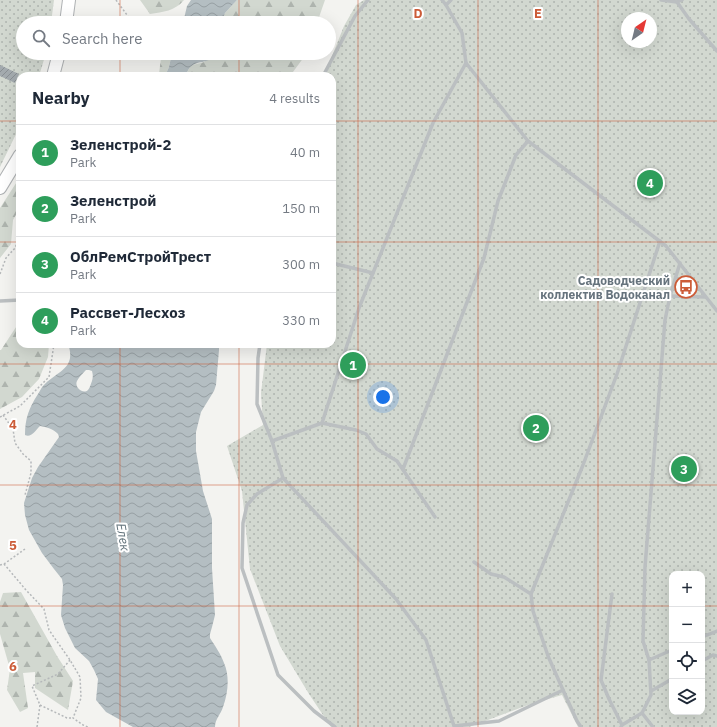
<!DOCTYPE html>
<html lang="en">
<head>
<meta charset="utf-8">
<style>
  body { margin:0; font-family:"IBM Plex Sans",sans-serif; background:#f6f6f7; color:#1f2937 }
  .controls { position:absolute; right:12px; bottom:12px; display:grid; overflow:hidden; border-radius:8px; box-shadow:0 4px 16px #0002 }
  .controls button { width:36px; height:36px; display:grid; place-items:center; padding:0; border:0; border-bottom:1px solid #e0e1e3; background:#fff; color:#1f2937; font:20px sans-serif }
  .compass { position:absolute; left:621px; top:12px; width:36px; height:36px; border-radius:50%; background:#fff; box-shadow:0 4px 16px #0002; rotate:35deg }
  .you { position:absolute; left:383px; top:397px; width:14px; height:14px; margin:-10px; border:3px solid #fff; border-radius:50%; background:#1a73e8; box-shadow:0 0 0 6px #1a73e833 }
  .badge { display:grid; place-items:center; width:26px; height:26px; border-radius:50%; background:#0f766e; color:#fff; font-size:13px; font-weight:700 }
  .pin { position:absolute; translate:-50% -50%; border:2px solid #fff; box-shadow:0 1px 4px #0006 }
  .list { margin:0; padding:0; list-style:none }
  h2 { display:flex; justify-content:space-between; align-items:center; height:52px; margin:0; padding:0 16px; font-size:17px }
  h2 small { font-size:13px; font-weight:400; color:#747a83 }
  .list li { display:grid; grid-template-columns:26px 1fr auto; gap:12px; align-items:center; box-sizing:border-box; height:56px; padding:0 16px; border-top:1px solid #e0e1e3 }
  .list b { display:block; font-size:15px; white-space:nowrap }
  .list p { margin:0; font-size:13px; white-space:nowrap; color:#747a83 }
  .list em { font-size:13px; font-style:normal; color:#747a83 }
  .icon { flex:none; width:22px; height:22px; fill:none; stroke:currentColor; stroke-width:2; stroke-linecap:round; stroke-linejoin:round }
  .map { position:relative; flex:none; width:717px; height:727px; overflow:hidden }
  .search { position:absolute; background:#fff; box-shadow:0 4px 16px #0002; left:16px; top:16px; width:320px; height:44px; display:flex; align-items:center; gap:10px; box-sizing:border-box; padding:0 14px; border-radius:22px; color:#747a83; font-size:15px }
  .panel { position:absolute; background:#fff; box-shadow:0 4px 16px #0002; left:16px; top:72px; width:320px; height:276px; border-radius:12px }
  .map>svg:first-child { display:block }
</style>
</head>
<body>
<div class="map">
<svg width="717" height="727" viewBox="0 0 717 727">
  <defs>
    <pattern id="grass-dots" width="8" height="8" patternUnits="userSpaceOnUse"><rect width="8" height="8" fill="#d2d8d0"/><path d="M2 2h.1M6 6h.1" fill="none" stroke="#aeb4ae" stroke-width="1.8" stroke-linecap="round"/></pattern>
    <pattern id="forest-firs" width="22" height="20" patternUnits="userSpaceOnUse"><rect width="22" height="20" fill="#d2d8d0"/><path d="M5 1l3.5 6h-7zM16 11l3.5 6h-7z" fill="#aeb4ae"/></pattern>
    <pattern id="water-waves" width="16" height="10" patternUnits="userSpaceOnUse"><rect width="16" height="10" fill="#b4bec2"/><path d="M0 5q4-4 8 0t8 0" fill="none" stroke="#969fa3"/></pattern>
    <pattern id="building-hatch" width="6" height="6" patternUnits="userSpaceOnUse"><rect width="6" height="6" fill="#a3aaae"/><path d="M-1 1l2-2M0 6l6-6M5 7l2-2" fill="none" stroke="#898f93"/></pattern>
  </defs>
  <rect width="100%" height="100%" fill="#f3f3f0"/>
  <g fill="url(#grass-dots)" fill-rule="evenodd">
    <path d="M0 0H54L51 23H23V53H46L39 76H20V126L0 167Z"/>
    <path d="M364 0H717V727H578L562 695 528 705 469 727H331L309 694 280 646 250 569 242 491 227 446 263 425 261 393 267 344H332V76H324L344 26 356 5ZM627 18H651V42H627ZM672 574H702V712H672Z"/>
  </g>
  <g fill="url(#forest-firs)">
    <path d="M140 0H184C175 11 163 12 150 14Z"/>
    <path d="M237 0H325L317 23H221L225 13Z"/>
    <path d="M159 53H172L169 67 165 76H153L159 74 161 58Z"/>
    <path d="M214 53H307L290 76H186C191 62 192 66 204 62 207 60 210 58 213 56Z"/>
    <path d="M20 177V208L13 220 11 244 0 258V208Z"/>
    <path d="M20 321V344H49L48 357 39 379 22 397 0 409V350H1Z"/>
    <path d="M21 592 57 656 73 681 68 710 35 688V672L23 673 28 708 20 712 7 690 10 669 0 634V602L3 593Z"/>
  </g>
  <g fill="url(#water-waves)" fill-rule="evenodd">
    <path d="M191 0H237L225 13 221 23H183L187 6Z"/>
    <path d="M172 53H214C211 64 201 60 193 65 189 67 187 72 186 76H165L169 67Z"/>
    <path d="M68 344H219V350L216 385 214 391 201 412 196 432V451L203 491 212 519V568L215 615 212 627 210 634V638C215 646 221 654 224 663 230 677 228 693 223 707 221 714 215 719 215 727H133L106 712 96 700 98 679 94 670 89 661 75 648 65 628 61 615 63 585 62 579 54 569 42 553 29 530 25 515 24 503 32 478 38 467 59 437 58 434C53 429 47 427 40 426 35 431 31 438 25 435 25 418 29 408 38 394 40 391 41 388 43 386 57 371 77 369 68 344ZM86 370H89L92 371C93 375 93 377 92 381 91 383 90 388 88 390 83 395 74 387 77 381 79 377 83 373 86 370Z"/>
  </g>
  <path fill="url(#building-hatch)" d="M0 65 19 74 15 83 0 76Z"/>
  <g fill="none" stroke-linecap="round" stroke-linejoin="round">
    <g stroke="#afb2b4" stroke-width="14">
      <g id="highway">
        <path d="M66 23 69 0"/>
        <path d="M53 76 59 53"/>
        <path d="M0 188 20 155"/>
      </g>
    </g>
    <g stroke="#b5b8ba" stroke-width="1.5" stroke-dasharray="2 2" stroke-linecap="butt">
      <path d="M116 0 130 19 135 23"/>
      <path d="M0 274 6 258 15 248 20 237"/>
      <path d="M3 415 13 429 15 443 23 454 31 461V473L25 495"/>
      <path d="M0 417 20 406 49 377 54 344"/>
      <path d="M4 564 26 590 44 609 49 630 70 660 80 677 81 698 73 718 83 725 88 727"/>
      <path d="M0 565 4 564 25 549"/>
      <path d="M40 705 67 718H73"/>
      <path d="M37 727 40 705 32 686 58 674 70 660"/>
    </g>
    <g stroke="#bbbfc1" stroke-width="3.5">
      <path d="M442 0 446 5 462 33 466 63"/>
      <path d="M661 0 677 2 682 0"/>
      <path d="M677 2 689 19 717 51"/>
      <path d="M446 5 451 0"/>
      <path d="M323 76 355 16 368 0"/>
      <path d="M332 263 373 273"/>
      <path d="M670 296 705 297"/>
      <path d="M0 301 20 300"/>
      <path d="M260 344 258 358 257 404 272 441"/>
      <path d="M322 423 356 430 366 434 377 449 397 461 435 517"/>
      <path d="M403 469 484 258 498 201 516 155 528 141"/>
      <path d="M283 478 257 494 247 505 243 523 242 568 278 675 314 711 335 727"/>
      <path d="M474 562 491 574 504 577 531 594 533 611 548 656 563 690"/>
      <path d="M531 594 583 465 617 374 660 241"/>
      <path d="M612 594 601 680 609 699 622 725"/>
      <path d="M702 637 717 631"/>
      <path d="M649 660 672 650"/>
      <path d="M702 661 713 655 717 656"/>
      <path d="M651 691 672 679"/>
      <path d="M642 713 653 727"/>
      <path d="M581 727 577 721 563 690 499 721 454 726 426 640 396 599 283 478 272 441 322 423 359 308 433 123 466 63 528 141 666 246 717 311"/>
      <path d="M621 727 622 725 642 713 651 695 649 660 643 641 645 567 665 320 670 296 680 263"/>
    </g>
    <use href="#highway" stroke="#fff" stroke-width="12"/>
  </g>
  <path fill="none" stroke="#cc5c38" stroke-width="1" stroke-opacity="0.55" d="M120 0V23M239 0V23M358 0V727M478 0V727M598 0V727M120 53V76M239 53V76M0 121H20M332 121H717M0 242H20M332 242H717M120 344V727M239 344V727M0 364H717M0 485H717M0 606H672M702 606H717"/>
  <defs>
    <g id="bus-ring" transform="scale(1.15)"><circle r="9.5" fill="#fff" stroke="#cc5c38" stroke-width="1.5"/><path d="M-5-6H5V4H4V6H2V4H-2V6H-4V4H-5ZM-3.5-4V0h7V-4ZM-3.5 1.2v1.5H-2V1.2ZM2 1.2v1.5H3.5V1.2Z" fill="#cc5c38"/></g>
  </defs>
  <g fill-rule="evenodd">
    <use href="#bus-ring" x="686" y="287"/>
  </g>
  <g text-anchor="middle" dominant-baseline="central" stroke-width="4" stroke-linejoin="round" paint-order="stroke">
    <g font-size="12" font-weight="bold" fill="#66737d" stroke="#fff" text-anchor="end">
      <text x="670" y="280">Садоводческий<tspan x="670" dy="14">коллектив Водоканал</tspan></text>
    </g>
    <g font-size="13" font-style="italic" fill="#62737b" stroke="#fff">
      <text transform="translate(123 537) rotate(80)">Елек</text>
    </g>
  </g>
  <g font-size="13" text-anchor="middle" font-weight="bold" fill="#cc5c38" stroke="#fff" stroke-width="4" stroke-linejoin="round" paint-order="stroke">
    <text x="418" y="18">D</text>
    <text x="538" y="18">E</text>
    <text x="13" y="429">4</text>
    <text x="13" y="550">5</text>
    <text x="13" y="671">6</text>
  </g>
</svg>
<div class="controls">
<button>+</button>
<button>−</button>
<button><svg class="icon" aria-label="locate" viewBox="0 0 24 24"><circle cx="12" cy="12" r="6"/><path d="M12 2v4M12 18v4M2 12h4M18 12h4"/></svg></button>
<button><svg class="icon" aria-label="layers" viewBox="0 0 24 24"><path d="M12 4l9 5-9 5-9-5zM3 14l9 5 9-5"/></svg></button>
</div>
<svg class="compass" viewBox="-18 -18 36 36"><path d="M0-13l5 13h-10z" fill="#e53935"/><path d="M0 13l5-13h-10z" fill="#747a83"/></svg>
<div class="you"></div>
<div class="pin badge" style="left:353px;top:365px;background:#2e9e5b">1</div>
<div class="pin badge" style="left:536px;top:428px;background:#2e9e5b">2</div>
<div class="pin badge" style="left:684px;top:469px;background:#2e9e5b">3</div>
<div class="pin badge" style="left:650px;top:183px;background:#2e9e5b">4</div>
<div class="search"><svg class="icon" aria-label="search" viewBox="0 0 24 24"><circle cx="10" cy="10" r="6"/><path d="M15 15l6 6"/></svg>Search here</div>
<section class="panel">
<h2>Nearby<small>4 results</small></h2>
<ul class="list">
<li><span class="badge" style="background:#2e9e5b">1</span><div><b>Зеленстрой-2</b><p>Park</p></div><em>40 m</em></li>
<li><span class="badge" style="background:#2e9e5b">2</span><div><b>Зеленстрой</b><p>Park</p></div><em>150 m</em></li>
<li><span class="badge" style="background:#2e9e5b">3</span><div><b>ОблРемСтройТрест</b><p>Park</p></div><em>300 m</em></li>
<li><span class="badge" style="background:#2e9e5b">4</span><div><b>Рассвет-Лесхоз</b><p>Park</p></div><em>330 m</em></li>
</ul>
</section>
</div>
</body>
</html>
